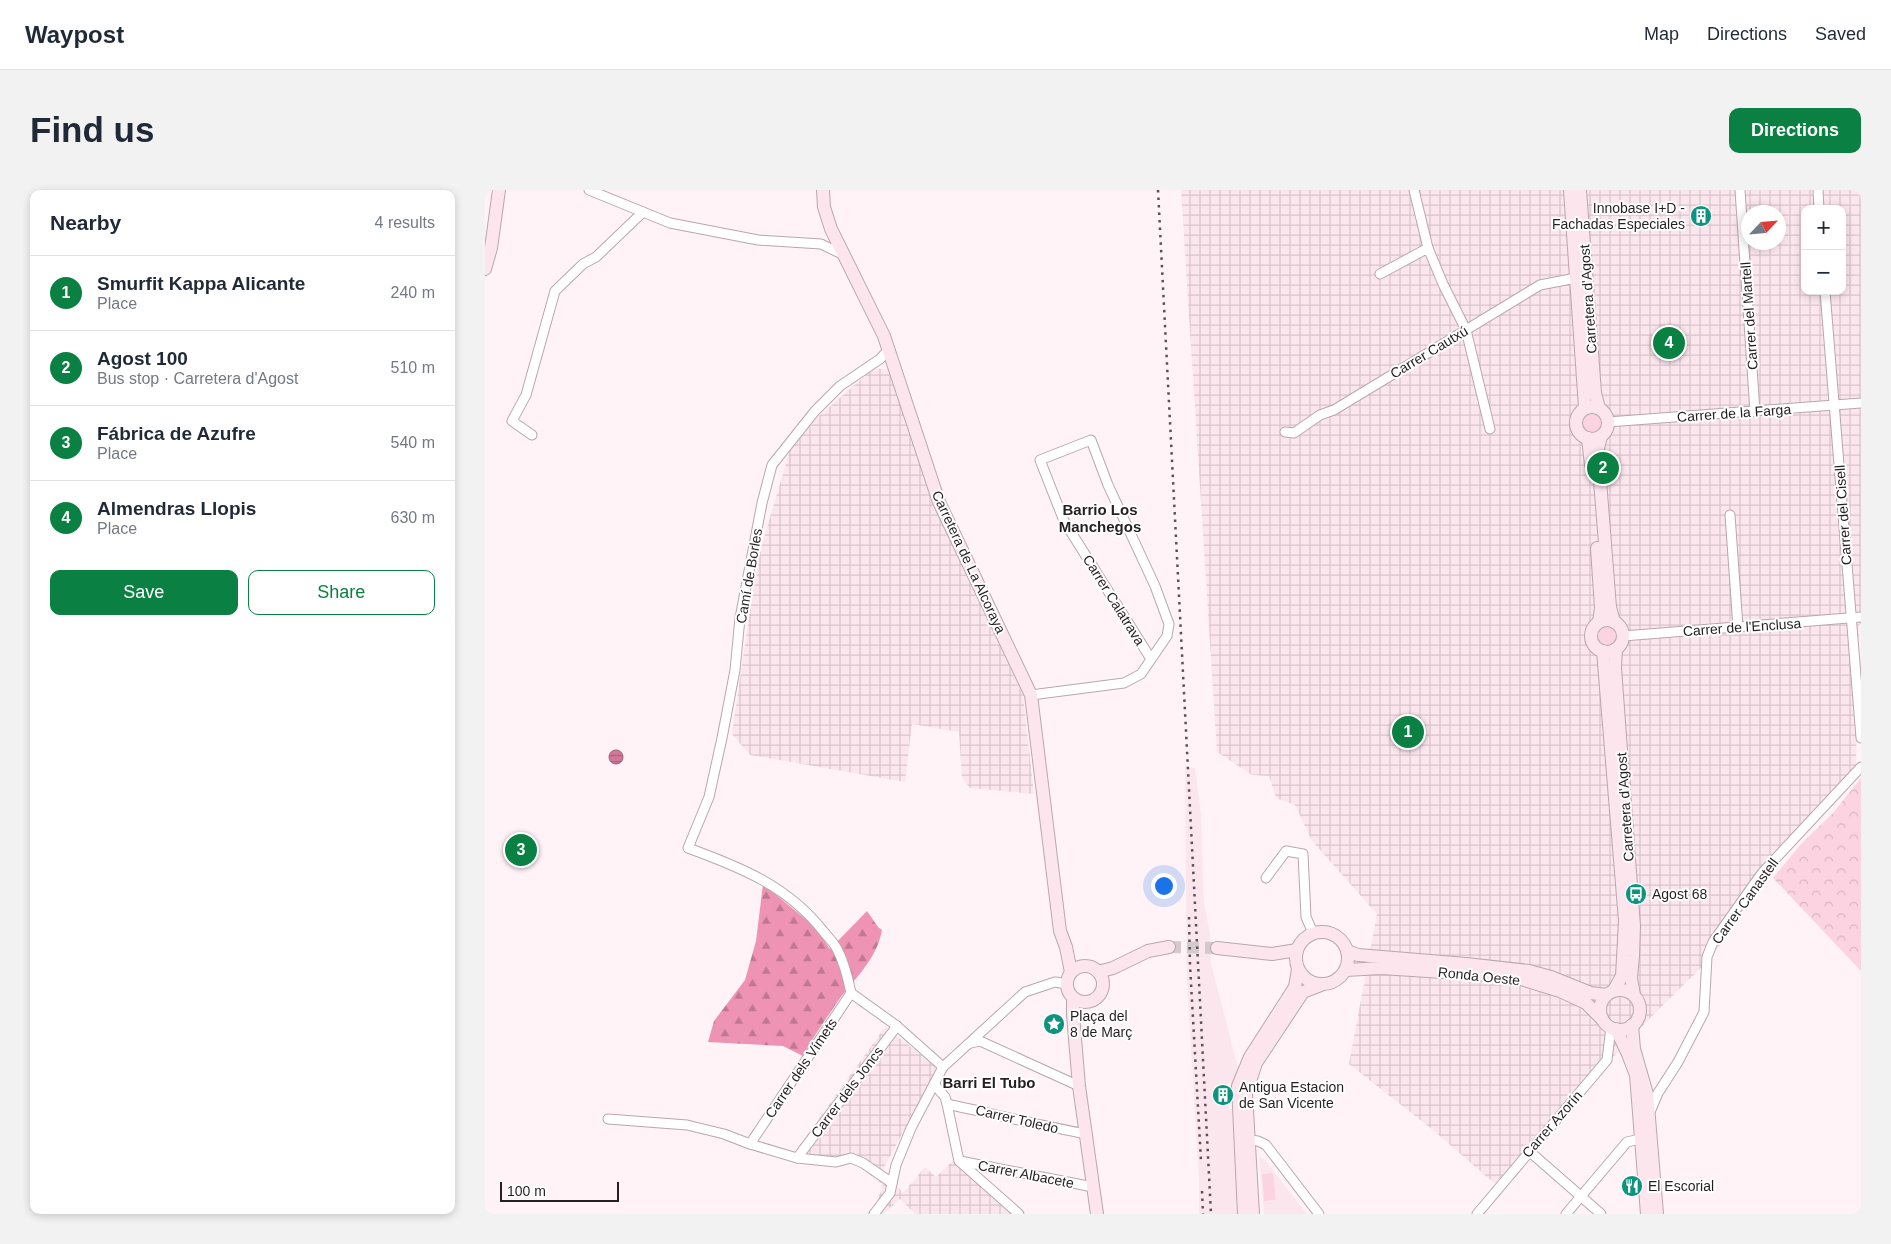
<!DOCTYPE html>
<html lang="en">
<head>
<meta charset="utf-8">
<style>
  body { margin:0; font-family:Helvetica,sans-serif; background:#f2f2f3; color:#1f2937 }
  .controls { position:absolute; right:15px; top:15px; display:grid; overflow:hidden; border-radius:10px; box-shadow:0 2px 8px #0003 }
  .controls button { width:45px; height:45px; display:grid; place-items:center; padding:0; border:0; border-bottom:1px solid #e0e1e3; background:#fff; color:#1f2937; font:25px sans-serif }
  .compass { position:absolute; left:1256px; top:15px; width:45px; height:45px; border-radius:50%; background:#fff; box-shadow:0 2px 8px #0003; rotate:64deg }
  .scale { position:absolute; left:15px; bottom:12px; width:119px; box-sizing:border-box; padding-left:5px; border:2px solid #261f21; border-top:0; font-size:14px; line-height:18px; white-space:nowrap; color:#261f21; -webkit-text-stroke:4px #fff; paint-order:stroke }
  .you { position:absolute; left:678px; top:695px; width:18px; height:18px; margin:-12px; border:4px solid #fff; border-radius:50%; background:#1a73e8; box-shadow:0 0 0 8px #1a73e833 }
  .badge { display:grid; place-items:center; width:32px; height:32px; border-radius:50%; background:#0b8043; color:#fff; font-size:16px; font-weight:700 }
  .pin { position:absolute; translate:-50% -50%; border:2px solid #fff; box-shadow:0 1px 5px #0006 }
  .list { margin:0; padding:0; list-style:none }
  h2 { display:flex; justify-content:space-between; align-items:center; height:65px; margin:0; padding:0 20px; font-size:21px }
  h2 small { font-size:16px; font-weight:400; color:#747a83 }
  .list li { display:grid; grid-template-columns:32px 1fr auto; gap:15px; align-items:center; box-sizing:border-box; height:75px; padding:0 20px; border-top:1px solid #e0e1e3 }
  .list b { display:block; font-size:19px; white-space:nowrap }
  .list p { margin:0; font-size:16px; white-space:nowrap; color:#747a83 }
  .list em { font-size:16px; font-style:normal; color:#747a83 }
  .actions { display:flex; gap:10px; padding:15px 20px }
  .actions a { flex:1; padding:11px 0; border:1px solid #0b8043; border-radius:10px; text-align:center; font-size:18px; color:#0b8043 }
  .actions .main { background:#0b8043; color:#fff }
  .map { position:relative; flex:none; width:1376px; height:1024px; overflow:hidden; border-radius:10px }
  header { display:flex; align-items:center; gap:30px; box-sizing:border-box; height:70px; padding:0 25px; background:#fff; border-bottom:1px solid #e0e1e3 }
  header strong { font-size:24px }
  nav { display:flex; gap:28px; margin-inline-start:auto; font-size:18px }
  .intro { display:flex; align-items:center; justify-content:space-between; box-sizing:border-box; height:120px; padding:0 30px }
  h1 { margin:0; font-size:35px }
  .button { padding:12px 22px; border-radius:10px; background:#0b8043; color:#fff; font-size:18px; font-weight:700 }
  main { display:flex; gap:30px; padding:0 30px }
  aside { flex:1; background:#fff; border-radius:10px; box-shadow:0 2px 8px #0003 }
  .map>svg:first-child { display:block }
</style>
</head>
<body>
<header>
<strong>Waypost</strong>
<nav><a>Map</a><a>Directions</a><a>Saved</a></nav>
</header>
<div class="intro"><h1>Find us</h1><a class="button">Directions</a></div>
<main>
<aside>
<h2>Nearby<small>4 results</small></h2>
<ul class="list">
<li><span class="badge">1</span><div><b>Smurfit Kappa Alicante</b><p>Place</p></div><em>240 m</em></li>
<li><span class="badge">2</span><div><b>Agost 100</b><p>Bus stop · Carretera d'Agost</p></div><em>510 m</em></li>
<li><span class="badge">3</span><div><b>Fábrica de Azufre</b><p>Place</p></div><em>540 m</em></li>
<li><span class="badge">4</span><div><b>Almendras Llopis</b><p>Place</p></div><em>630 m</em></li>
</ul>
<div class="actions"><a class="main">Save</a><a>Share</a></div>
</aside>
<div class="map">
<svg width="1376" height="1024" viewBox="0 0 1376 1024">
  <defs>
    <pattern id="industrial-grid" width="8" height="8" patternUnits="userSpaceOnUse" patternTransform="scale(1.25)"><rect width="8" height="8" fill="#fce6ed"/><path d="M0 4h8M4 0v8" fill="none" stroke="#d8c5cb"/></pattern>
    <pattern id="forest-firs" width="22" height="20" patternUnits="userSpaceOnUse" patternTransform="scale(1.25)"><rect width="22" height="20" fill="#ef93b4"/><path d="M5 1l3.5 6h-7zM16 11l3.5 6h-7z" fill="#c17792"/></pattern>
    <pattern id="park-crowns" width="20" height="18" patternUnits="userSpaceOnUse" patternTransform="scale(1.25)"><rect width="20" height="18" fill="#fcd4e1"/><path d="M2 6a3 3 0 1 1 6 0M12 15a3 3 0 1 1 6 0" fill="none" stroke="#d8b6c1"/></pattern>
    <pattern id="water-rules" width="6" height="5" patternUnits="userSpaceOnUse" patternTransform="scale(1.25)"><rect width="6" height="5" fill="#d17899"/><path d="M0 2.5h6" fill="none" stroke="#a9627c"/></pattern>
  </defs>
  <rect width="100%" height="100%" fill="#fff3f7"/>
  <g fill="#fce6ed">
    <path d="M700 577 710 578 716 623 719 714 725 743 726 773 753 878 749 892 743 894 744 919H747L754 1024H714V990L702 793Z"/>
    <path d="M774 966 780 970 822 1024H779Z"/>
  </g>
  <g fill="url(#industrial-grid)" fill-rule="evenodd">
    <path d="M696 0H1376V434L1374 435 1371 576 1270 703 1227 767 1170 823 1042 958 1010 994 948 940 864 874 892 724 827 651 810 615 791 608 784 586 767 585 732 562ZM1320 19H1357V101H1320ZM1264 22H1294V52H1264Z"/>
    <path d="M389 178 406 180 452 319 538 505 549 604 485 598 477 588 474 542 427 534 420 592 265 565 247 544 272 371 305 260 334 226Z"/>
    <path d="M400 837 453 878 398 979 418 1003 440 977 451 987 468 971 527 1024H430L415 1009 398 1024H381L391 1015 398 995 370 973 309 963Z"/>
  </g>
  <g fill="#fcd4e1">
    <circle cx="1107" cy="233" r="10"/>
    <circle cx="1122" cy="446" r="10"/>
    <path d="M788 983 791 1010 779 1011 777 984Z"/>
  </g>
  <path fill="url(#forest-firs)" d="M278 694 330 737 345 759 382 721 393 737 397 740C392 769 370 788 353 811 341 829 328 847 318 866L298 856 223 852 229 831 260 790 271 751Z"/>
  <path fill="url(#park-crowns)" d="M1376 588V781L1288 688 1316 654 1348 623Z"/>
  <circle fill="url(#water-rules)" stroke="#9e5d75" cx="131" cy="567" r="7"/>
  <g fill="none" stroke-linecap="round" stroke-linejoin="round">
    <path stroke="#d4c9cc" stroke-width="12" stroke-dasharray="12 6" stroke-linecap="butt" d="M684 757 732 758"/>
    <g stroke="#b9a7ac" stroke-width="11">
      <g id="street">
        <path d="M104 0 185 33 273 50 336 54 359 65"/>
        <path d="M929 0 943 58"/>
        <path d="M1255 0 1270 222"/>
        <path d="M1333 0 1334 19"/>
        <path d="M895 84 943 58 958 94 981 140 1005 239"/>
        <path d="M1340 101 1376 548"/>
        <path d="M1123 232 1376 213"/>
        <path d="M800 242 809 243 835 225 849 220 1055 95 1091 88"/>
        <path d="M47 245 27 231 41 205 70 101 98 74 111 67 158 22"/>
        <path d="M1245 325 1253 437"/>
        <path d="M1138 446 1376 427"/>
        <path d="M546 505 639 493 656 484 682 446 684 434 670 396 623 295 606 250 555 270 579 331 666 469"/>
        <path d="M781 688 801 661 818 664 821 727 828 743"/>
        <path d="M366 803C363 788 359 772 352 759 349 753 343 747 338 741 303 696 255 677 203 658L224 607 237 548 250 480 255 428 277 313 287 275 330 221 355 196 395 169 404 159"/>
        <path d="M366 803 412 836 458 877"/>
        <path d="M486 853 495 851 594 896"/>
        <path d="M449 894 460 907 462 914 474 971 534 1024"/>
        <path d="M462 914C509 924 555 936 602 944"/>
        <path d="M1165 922 1173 903 1193 872 1219 822 1222 767 1228 752 1277 683 1376 577"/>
        <path d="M123 929 202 935 239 944 265 954 312 968 351 972 366 968 378 973 407 993"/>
        <path d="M765 950 773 951 781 955 834 1024"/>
        <path d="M265 954 366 803"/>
        <path d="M1044 961 1116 1024"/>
        <path d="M312 968 412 836"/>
        <path d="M475 971 608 997"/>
        <path d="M389 1024 405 1003 411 975 426 938 458 877 540 802 570 792 582 794"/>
        <path d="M992 1024 1122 870 1126 837"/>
        <path d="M1081 1024 1142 952 1155 949"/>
      </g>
    </g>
    <g stroke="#b9a7ac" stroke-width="14">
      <g id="secondary">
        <path d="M338 0 339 17 346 39 399 146 454 312 546 505 575 741 581 757 586 782"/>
        <path d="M1085 0 1100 218"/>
        <path d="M1095 0 1110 203 1114 218"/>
        <path d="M0 79 6 58 14 0"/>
        <circle cx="1107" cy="233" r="16"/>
        <path d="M1116 246 1113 259 1114 278 1125 417 1129 432"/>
        <path d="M1103 248 1106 275"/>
        <path d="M1112 358 1116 418 1114 432"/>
        <circle cx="1122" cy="446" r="16"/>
        <path d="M1131 459 1130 478 1149 736 1148 766 1146 788 1149 805"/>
        <path d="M1118 461 1140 731 1137 786 1129 800"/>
        <circle cx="837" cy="768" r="26"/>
        <path d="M732 758 787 764 812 760"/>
        <path d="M862 761 873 765 981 774 1044 781 1066 787 1106 803 1121 805"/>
        <circle cx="600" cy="794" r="18"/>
        <path d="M861 780 896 778 1005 785 1033 788 1075 801 1101 813 1117 829"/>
        <path d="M613 782 628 778 663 761 684 757"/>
        <circle cx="1135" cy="820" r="20"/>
        <path d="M588 808V825L594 896 612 1024"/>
        <path d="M1147 835 1149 859 1162 904 1172 1024"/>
        <path d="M1131 839 1143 864 1151 885 1162 1024"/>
        <path d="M759 1024 753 896 765 867 810 797 813 779"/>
        <path d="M768 1024 761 903 771 873 818 802 836 795"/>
      </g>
    </g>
    <use href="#street" stroke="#fff" stroke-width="9"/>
    <use href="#secondary" stroke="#fce5ed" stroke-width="12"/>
    <g stroke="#585052" stroke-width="2.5" stroke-dasharray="2.5 5" stroke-linecap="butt">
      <path d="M673 0 726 1024"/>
      <path d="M704 727 705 775 716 971"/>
      <path d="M717 1001 718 1024"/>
    </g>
  </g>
  <defs>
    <g id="building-disc" transform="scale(1.125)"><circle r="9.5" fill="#0e937e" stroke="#fff"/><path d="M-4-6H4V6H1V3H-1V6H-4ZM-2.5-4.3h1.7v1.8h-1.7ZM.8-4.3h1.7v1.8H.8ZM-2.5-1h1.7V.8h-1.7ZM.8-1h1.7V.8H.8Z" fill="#fff"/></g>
    <g id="bus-disc" transform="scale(1.125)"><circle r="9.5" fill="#0e937e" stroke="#fff"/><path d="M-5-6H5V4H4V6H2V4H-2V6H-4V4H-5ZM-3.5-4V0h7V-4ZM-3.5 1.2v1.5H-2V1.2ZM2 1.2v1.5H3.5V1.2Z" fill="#fff"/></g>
    <g id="sight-disc" transform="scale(1.125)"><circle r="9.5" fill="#0e937e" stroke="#fff"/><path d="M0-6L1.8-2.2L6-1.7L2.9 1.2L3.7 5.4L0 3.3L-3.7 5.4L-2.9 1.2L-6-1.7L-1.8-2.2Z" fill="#fff"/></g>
    <g id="restaurant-disc" transform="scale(1.125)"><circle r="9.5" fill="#0e937e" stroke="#fff"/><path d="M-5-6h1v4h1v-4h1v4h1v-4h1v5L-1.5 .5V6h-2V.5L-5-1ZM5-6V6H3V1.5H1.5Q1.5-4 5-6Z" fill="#fff"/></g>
  </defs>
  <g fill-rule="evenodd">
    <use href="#building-disc" x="1216" y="26"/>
    <use href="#bus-disc" x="1151" y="704"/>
    <use href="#sight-disc" x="569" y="834"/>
    <use href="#building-disc" x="738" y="905"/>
    <use href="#restaurant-disc" x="1147" y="996"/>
  </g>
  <g text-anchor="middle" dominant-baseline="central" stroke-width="4" stroke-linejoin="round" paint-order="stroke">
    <g font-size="14" fill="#261f21" stroke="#fff" text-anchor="start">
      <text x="1200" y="18" text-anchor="end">Innobase I+D -<tspan x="1200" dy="16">Fachadas Especiales</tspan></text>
      <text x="1167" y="704">Agost 68</text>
      <text x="585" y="826">Plaça del<tspan x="585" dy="16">8 de Març</tspan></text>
      <text x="754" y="897">Antigua Estacion<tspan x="754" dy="16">de San Vicente</tspan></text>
      <text x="1163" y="996">El Escorial</text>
    </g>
    <g font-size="14" fill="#261f21" stroke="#fff">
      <text transform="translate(1103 109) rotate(-94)">Carretera d'Agost</text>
      <text transform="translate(1264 126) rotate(-94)">Carrer del Martell</text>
      <text transform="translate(944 162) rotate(-31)">Carrer Cautxú</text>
      <text transform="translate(1249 223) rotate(-4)">Carrer de la Farga</text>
      <text transform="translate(1358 325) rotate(-94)">Carrer del Cisell</text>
      <text transform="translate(484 372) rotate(65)">Carretera de La Alcoraya</text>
      <text transform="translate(264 386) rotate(-80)">Camí de Borles</text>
      <text transform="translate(629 410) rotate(58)">Carrer Calatrava</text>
      <text transform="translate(1257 437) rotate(-4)">Carrer de l'Enclusa</text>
      <text transform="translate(1140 617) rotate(-94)">Carretera d'Agost</text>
      <text transform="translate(1260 711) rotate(-54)">Carrer Canastell</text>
      <text transform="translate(994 786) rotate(6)">Ronda Oeste</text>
      <text transform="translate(316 878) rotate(-56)">Carrer dels Vímets</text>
      <text transform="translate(362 902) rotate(-53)">Carrer dels Joncs</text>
      <text transform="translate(532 929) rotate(13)">Carrer Toledo</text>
      <text transform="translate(1067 934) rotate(-49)">Carrer Azorín</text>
      <text transform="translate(541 984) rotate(11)">Carrer Albacete</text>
    </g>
    <g font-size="15" font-weight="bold" fill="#261f21" stroke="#fff">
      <text x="615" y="319">Barrio Los<tspan x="615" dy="17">Manchegos</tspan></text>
      <text x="504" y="892">Barri El Tubo</text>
    </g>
  </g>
</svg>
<div class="controls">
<button>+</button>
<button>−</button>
</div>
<svg class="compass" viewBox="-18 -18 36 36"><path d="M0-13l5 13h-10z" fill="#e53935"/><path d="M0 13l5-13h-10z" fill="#747a83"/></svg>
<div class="scale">100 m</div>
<div class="you"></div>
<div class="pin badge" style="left:923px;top:542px">1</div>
<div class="pin badge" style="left:1118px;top:278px">2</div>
<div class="pin badge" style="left:36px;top:660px">3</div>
<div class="pin badge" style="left:1184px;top:153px">4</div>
</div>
</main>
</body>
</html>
